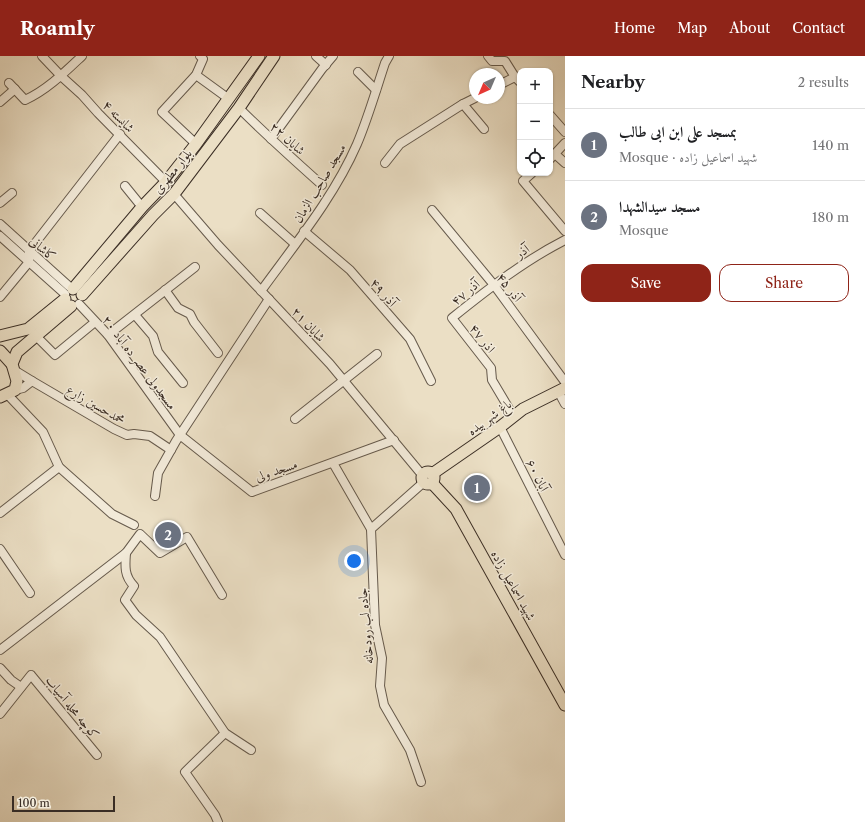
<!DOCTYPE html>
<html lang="en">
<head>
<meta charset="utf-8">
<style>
  body { margin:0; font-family:"Libre Caslon Text",Amiri,serif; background:#f2f2f2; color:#202124 }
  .controls { position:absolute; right:12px; top:12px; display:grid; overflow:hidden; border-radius:8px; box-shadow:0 1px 3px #0004 }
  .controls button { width:36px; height:36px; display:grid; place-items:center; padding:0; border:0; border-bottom:1px solid #e0e0e0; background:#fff; color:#202124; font:20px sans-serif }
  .compass { position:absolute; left:469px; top:12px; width:36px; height:36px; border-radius:50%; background:#fff; box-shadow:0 1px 3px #0004; rotate:224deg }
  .scale { position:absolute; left:12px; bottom:10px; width:103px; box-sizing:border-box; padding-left:4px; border:2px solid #3a2d24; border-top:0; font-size:11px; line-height:14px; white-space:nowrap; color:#3a2d24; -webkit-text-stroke:3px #f2ead9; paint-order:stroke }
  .you { position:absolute; left:354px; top:505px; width:14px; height:14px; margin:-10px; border:3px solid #fff; border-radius:50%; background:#1a73e8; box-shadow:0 0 0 6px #1a73e833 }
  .badge { display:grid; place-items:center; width:26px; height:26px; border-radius:50%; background:#8f2418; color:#fff; font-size:13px; font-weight:700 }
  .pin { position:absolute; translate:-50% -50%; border:2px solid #fff; box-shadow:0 1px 4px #0006 }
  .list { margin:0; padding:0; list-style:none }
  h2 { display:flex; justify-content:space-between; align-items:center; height:52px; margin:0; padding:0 16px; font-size:17px }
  h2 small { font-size:13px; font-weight:400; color:#757577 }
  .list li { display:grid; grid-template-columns:26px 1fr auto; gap:12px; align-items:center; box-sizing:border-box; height:72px; padding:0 16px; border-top:1px solid #e0e0e0 }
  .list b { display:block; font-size:15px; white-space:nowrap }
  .list p { margin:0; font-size:13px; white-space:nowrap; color:#757577 }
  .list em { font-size:13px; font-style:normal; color:#757577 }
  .actions { display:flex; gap:8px; padding:12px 16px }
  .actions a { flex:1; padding:9px 0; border:1px solid #8f2418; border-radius:12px; text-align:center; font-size:14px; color:#8f2418 }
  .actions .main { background:#8f2418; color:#fff }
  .icon { flex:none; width:22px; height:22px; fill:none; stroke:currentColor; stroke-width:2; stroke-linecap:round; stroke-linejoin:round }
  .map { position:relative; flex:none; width:565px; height:766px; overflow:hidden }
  header { display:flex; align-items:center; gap:24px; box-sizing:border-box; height:56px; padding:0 20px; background:#8f2418; color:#fff }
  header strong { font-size:19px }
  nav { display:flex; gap:22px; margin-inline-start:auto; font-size:14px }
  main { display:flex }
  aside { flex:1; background:#fff }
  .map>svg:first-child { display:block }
</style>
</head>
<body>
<header>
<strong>Roamly</strong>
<nav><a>Home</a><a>Map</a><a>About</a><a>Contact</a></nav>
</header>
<main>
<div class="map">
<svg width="565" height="766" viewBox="0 0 565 766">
  <rect width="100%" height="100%" fill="#ebdfc5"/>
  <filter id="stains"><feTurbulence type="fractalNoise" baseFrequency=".005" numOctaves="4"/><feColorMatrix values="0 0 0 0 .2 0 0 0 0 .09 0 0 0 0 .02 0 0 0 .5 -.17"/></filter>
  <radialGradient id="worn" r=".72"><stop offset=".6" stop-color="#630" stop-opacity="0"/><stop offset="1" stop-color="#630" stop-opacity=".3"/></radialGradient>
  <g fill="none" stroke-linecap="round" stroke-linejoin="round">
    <g stroke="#665a4c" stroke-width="10">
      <g id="minor">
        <path d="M42 0 61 20 82 39 98 57 166 126"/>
        <path d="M316 0 326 9"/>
        <path d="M488 0 492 5H505L515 21"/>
        <path d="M358 16 376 34"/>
        <path d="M196 19 229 43"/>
        <path d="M9 27 25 44C47 34 65 16 82 0"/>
        <path d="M499 29 515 21 520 26"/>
        <path d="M475 42 463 48 484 73"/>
        <path d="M0 46 15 33"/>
        <path d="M239 52C266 79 294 104 322 129"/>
        <path d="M550 59 565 76"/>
        <path d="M271 83 322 13 333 0"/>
        <path d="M196 88 162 56 196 19 203 3 200 0"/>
        <path d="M555 98 565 107"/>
        <path d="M550 103 565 87"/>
        <path d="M385 107 400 88 463 48"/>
        <path d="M532 117 523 125 565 175"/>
        <path d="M125 130 142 151"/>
        <path d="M174 138 218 189 330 308 423 420"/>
        <path d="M0 147 12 137"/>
        <path d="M432 154 494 229 565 326"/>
        <path d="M260 157 295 188"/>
        <path d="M0 168 72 233"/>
        <path d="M304 175 350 214 410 283 431 325"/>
        <path d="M0 180 65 238"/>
        <path d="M165 234 178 252 190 258 194 266 218 297"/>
        <path d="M261 235C295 188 334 141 357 88 368 62 376 34 385 7L389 0"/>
        <path d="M0 241 29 206V195L120 78"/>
        <path d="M79 248 108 279 180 379 252 436 394 384"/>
        <path d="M135 259 153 280 158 296 183 327"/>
        <path d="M108 279 195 211"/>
        <path d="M36 280 55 299 95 266"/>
        <path d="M14 314 32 325 23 332 15 334"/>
        <path d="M32 325 114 373 127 379 134 378 150 380 171 394"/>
        <path d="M558 335 565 348"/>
        <path d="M7 338 43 376 59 411 112 458 134 469"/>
        <path d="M514 361 492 324 491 312 452 262C488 233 524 205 565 184"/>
        <path d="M295 363 377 298"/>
        <path d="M500 371 565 499"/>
        <path d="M333 407 371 473"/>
        <path d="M155 440 158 417 176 385 269 243"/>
        <path d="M0 457 59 411"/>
        <path d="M0 493 30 537"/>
        <path d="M126 497C125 510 124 520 134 530L125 544 136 559 160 581 225 677 251 694"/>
        <path d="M0 594 126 497 140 478 160 497 187 481 222 539"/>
        <path d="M0 612 11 624 21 631"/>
        <path d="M0 658 31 619 97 699"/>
        <path d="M421 726 410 694 384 649 380 630 382 602 375 569 371 473 424 426"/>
        <path d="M218 766 215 759 185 716 225 677"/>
      </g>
    </g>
    <g stroke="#3a2d24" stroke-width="13">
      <g id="major">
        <path d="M73 233 142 151 166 126 196 88 259 0"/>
        <path d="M82 239 153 159 174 138 239 52 274 0"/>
        <path d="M0 280 28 273 65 243"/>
        <path d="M0 295 12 308"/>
        <path d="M0 341 15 334 17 325 12 308 17 296 71 250"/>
        <circle cx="428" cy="422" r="6"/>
        <path d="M432 418 500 371 523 353 565 332"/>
        <path d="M432 427 456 453 565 649"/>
      </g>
    </g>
    <use href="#minor" stroke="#f2ead9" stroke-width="8"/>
    <use href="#major" stroke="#ebdfc5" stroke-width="11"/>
  </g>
  <g text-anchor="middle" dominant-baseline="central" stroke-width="3" stroke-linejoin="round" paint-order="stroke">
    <g font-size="13" fill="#3a2d24" stroke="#f2ead9">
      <text transform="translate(119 60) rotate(46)">شایسته ۴</text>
      <text transform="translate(288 82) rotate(42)">شایان ۲۲</text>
      <text transform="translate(172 115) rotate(-51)">بلوار مطهری</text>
      <text transform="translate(319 127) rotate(-59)">مسجد صاحب الزمان</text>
      <text transform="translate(43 192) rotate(41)">کاشانی</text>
      <text transform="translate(522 195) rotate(-34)">آذر</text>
      <text transform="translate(510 231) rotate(53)">آذر ۴۵</text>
      <text transform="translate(384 236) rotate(49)">آذر ۴۹</text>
      <text transform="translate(465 236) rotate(-39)">آذر ۴۷</text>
      <text transform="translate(309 268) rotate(47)">شایان ۲۱</text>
      <text transform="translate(483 282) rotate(52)">اذر ۴۷</text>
      <text transform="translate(140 306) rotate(53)">مسجدولی عصر ده آباد ۲۰</text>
      <text transform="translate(96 348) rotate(30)">محمدحسین زارع</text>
      <text transform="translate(489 361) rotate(-36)">باغ شهر بیده</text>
      <text transform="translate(276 414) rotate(-19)">مسجد ولی</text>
      <text transform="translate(538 419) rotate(63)">آبان ۶۰</text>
      <text transform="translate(514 529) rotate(61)">شهید اسماعیل زاده</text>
      <text transform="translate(365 570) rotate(-95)">جاده لب رودخانه</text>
      <text transform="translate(73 651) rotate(51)">کوچه محله آسیاب</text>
    </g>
  </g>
  <rect width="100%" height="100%" filter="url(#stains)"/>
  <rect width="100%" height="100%" fill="url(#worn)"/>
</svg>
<div class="controls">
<button>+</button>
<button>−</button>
<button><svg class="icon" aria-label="locate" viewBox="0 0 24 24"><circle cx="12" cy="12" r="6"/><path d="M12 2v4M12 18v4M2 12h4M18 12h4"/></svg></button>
</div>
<svg class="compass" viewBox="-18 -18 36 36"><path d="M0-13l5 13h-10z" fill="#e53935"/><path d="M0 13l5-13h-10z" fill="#757577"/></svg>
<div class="scale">100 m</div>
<div class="you"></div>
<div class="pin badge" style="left:477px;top:432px;background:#6b7280">1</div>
<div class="pin badge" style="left:168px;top:479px;background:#6b7280">2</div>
</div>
<aside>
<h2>Nearby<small>2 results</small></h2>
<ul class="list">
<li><span class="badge" style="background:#6b7280">1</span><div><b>بمسجد علی ابن ابی طالب</b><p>Mosque · شهید اسماعیل زاده</p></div><em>140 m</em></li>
<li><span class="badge" style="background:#6b7280">2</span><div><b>مسجد سیدالشهدا</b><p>Mosque</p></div><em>180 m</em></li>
</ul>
<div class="actions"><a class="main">Save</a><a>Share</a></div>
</aside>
</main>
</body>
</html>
